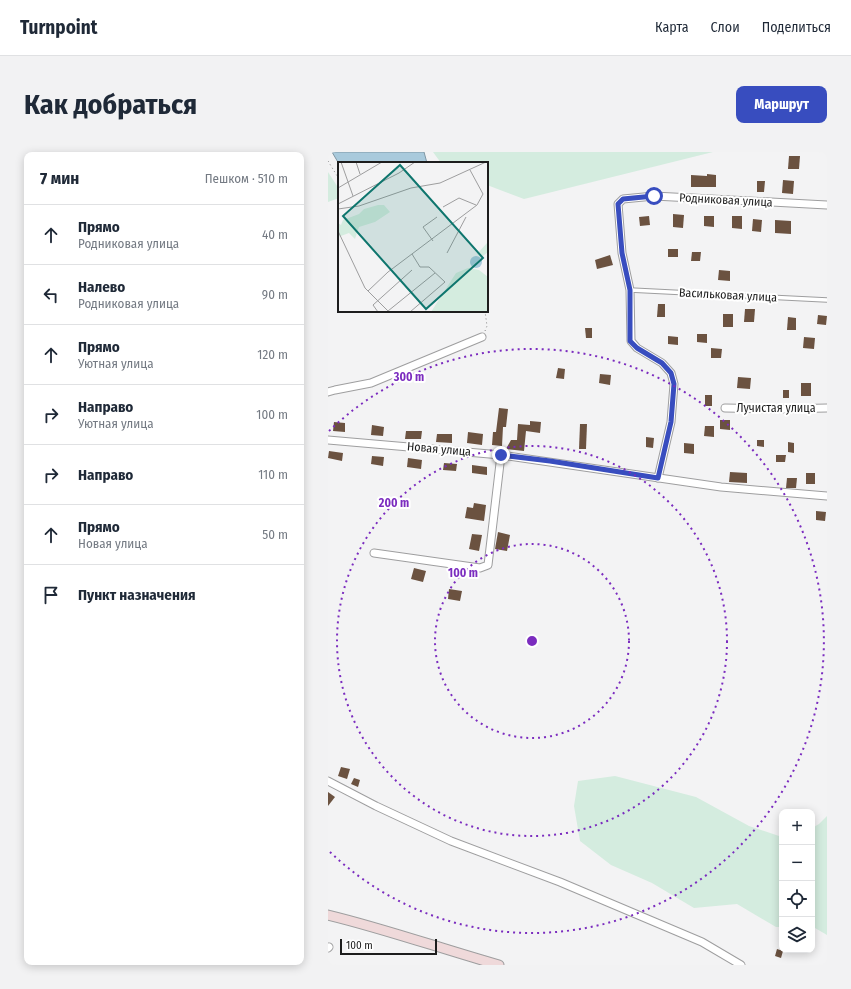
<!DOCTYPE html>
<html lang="ru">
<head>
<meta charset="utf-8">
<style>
  body { margin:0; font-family:"Fira Sans Condensed",sans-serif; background:#f2f2f3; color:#1f2937 }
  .controls { position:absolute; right:12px; bottom:12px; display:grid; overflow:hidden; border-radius:8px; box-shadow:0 2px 10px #0003 }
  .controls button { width:36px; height:36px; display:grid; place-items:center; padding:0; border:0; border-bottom:1px solid #e0e1e3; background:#fff; color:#1f2937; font:20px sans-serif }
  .scale { position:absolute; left:12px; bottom:10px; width:97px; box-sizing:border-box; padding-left:4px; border:2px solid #1d1d1d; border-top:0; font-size:11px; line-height:14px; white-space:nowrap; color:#1d1d1d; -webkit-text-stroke:3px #fff; paint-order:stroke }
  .stop { position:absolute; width:12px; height:12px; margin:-9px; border:3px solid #384dbf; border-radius:50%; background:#fff }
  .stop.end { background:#384dbf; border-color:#fff; box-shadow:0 1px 4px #0008 }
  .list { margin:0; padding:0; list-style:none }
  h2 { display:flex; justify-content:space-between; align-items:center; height:52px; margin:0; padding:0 16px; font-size:17px }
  h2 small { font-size:13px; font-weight:400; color:#747a83 }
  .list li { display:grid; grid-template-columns:26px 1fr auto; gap:12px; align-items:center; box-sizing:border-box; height:60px; padding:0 16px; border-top:1px solid #e0e1e3 }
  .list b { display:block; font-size:15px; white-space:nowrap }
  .list p { margin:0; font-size:13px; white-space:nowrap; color:#747a83 }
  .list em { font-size:13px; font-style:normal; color:#747a83 }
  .icon { flex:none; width:22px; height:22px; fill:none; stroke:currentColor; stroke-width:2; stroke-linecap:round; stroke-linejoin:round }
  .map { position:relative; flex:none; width:499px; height:813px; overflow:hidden; border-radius:8px }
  header { display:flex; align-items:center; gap:24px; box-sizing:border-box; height:56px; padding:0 20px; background:#fff; border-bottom:1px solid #e0e1e3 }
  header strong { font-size:19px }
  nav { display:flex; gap:22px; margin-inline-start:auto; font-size:14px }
  .intro { display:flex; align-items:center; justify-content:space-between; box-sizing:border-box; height:96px; padding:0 24px }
  h1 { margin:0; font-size:28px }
  .button { padding:10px 18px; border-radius:8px; background:#384dbf; color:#fff; font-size:14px; font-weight:700 }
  main { display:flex; gap:24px; padding:0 24px }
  aside { flex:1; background:#fff; border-radius:8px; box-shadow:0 2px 10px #0003 }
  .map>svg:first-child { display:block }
</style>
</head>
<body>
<header>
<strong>Turnpoint</strong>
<nav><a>Карта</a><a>Слои</a><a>Поделиться</a></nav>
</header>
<div class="intro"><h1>Как добраться</h1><a class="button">Маршрут</a></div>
<main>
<aside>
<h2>7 мин<small>Пешком · 510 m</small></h2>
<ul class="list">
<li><svg class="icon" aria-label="ahead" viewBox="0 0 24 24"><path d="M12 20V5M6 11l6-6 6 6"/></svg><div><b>Прямо</b><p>Родниковая улица</p></div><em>40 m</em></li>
<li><svg class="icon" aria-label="left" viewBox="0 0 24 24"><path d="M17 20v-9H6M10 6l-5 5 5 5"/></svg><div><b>Налево</b><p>Родниковая улица</p></div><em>90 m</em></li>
<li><svg class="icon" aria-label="ahead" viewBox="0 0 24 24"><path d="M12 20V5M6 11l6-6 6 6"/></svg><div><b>Прямо</b><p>Уютная улица</p></div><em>120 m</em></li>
<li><svg class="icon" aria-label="right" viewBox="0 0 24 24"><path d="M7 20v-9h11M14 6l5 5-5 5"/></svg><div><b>Направо</b><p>Уютная улица</p></div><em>100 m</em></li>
<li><svg class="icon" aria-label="right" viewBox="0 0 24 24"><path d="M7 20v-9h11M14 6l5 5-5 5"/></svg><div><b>Направо</b></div><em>110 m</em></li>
<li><svg class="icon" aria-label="ahead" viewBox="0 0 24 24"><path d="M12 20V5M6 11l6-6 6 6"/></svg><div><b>Прямо</b><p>Новая улица</p></div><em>50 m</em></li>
<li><svg class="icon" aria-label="arrive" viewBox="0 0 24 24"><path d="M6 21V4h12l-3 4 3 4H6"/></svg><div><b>Пункт назначения</b></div></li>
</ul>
</aside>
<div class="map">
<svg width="499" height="813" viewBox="0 0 499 813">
  <rect width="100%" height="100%" fill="#f3f3f4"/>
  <g fill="#d4ecdf">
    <path d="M105 0H385L196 47 159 33V11H113Z"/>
    <path d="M0 20 11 37V46L0 50Z"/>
    <path d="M287 624 368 645 421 674 454 685V775H448L409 752 366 756 324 731 283 713 252 689 246 654 250 629Z"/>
    <path d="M499 664V783L487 776H484V676L491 672Z"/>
  </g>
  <path fill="#a9cadc" stroke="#7f96a3" d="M4 0H96L99 11 11 12Z"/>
  <g fill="#6b5240">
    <path d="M461 4H472L471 17H460Z"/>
    <path d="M379 22 388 23V35H363V23L379 24Z"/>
    <path d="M455 28 466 29 465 42 454 41Z"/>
    <path d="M429 29H437L436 40H429Z"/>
    <path d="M345 62 356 63 355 76 345 75Z"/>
    <path d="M321 64 322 73 312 74 311 65Z"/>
    <path d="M376 64H386V75L376 74Z"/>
    <path d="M404 64H414V77L404 76Z"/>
    <path d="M425 67 434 68 433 80 424 79Z"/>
    <path d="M447 68 463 69V82L447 81Z"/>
    <rect x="340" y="97" width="10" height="8"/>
    <path d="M364 100H373L372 109H363Z"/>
    <path d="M282 103 285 113 269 117 267 108Z"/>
    <path d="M391 118 402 119V129L390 128Z"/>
    <path d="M330 152H337V165H329Z"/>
    <path d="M417 157H427L426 170H416Z"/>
    <rect x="395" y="162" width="10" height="13"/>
    <path d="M490 163 499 164 498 173 489 172Z"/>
    <path d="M460 165 468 166V178H459Z"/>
    <path d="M257 176H264V186H258Z"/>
    <path d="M369 182H379V191L369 190Z"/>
    <path d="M340 184 350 185V193L340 192Z"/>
    <path d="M476 185 487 186 486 197 475 196Z"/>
    <path d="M383 196 394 197 393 206H383Z"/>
    <path d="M230 216 237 217 236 227 228 226Z"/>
    <path d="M272 222 283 223 282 233 271 231Z"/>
    <path d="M410 225 423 226 422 237 409 236Z"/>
    <rect x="473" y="231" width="10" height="13"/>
    <rect x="455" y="238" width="6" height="8"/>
    <rect x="377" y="243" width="7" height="11"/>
    <path d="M171 256 180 257 178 275H175L174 294 164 293 165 280H168Z"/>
    <path d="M392 268H402V278L392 277Z"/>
    <path d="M202 269 213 270 212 281 198 279 196 299 178 297 183 288H189L190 272 202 273Z"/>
    <path d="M6 270 17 271V280L5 279Z"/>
    <path d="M252 272H259L258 297H251Z"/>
    <path d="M44 273 56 275 55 284 43 283Z"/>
    <path d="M377 274H386V285L376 284Z"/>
    <path d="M78 279H94L93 287H77Z"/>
    <path d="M140 280 155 282 154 293 139 291Z"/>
    <path d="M109 282H124V291L108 290Z"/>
    <path d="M318 285 326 286 325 296 318 295Z"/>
    <path d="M429 288H436V295L429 294Z"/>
    <path d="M460 290 466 291V301L460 300Z"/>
    <path d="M356 291 366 292V302L356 301Z"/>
    <path d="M1 299 15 301 14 309 0 306Z"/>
    <path d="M448 303H458L457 310H448Z"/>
    <path d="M44 304 56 305 55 314 43 312Z"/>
    <path d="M80 306 94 308 93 317 79 315Z"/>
    <path d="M116 311 129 312 128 319 115 318Z"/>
    <path d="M144 313 159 315V323L144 321Z"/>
    <path d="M402 320 419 321V331L401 330Z"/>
    <rect x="478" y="321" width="9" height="11"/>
    <path d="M459 326H469L468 336H458Z"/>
    <path d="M146 351 158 353 156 369 137 366 139 355 145 356Z"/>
    <path d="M488 359 498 360 497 369 488 368Z"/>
    <path d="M170 380 182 383 179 399 167 397Z"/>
    <path d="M144 382 154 383 151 399 141 397Z"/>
    <path d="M86 416 98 419 95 430 83 427Z"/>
    <path d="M121 437 134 439 132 449 120 447Z"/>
    <path d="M13 615 22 617 19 627 10 624Z"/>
    <path d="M26 626 32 628 30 635 23 632Z"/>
    <path d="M0 640 7 645 0 654Z"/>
    <path d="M449 797 455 799 453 806 447 804Z"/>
  </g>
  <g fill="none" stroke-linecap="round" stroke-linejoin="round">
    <g stroke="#9e9e9f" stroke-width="5.5">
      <path id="service" d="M302 138 499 148"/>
    </g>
    <g stroke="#9e9e9f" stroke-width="9">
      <g id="minor">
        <path d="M0 240 7 238 43 231 154 185"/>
        <path d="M397 256 454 257 499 256"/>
        <path d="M0 288 173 303 393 335 499 344"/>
        <path d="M330 326 343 270 346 232 343 221 334 211 309 196 303 189 302 138 294 101 290 52 295 47 326 44 499 53"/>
        <path d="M46 401 152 416 160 413 173 303"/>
        <path d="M0 629 48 654 123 689 232 730 374 790 413 813"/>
        <path d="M0 796 1 795"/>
      </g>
    </g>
    <g stroke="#9e9e9f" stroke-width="11">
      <path id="secondary" d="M0 763C58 777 114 797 171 813"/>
    </g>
    <g stroke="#858585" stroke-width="1" stroke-dasharray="1 3" stroke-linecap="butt">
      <path d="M0 9 11 27"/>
      <path d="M157 179 159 174 157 159"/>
    </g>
    <use href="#service" stroke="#fff" stroke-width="3.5"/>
    <use href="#minor" stroke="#fff" stroke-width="7"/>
    <use href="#secondary" stroke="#efd9da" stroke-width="9"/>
  </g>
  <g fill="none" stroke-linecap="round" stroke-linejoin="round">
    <path stroke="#384dbf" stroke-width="5" d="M173 303 222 309 330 326 343 270 346 232 343 221 334 211 309 196 302 189V138L294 101 290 52 295 47 326 44"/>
  </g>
  <g fill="none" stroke="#7b2cbf" stroke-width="2" stroke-dasharray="2 4">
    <circle cx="204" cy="489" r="97"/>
    <circle cx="204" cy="489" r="195"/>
    <path d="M1 279A292 292 0 1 1 1 699"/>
  </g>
  <g text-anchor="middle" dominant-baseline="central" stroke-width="4" stroke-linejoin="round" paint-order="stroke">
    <g font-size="12" fill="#1d1d1d" stroke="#fff">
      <text transform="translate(398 48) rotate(3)">Родниковая улица</text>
      <text transform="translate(400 143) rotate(3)">Васильковая улица</text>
      <text x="448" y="256">Лучистая улица</text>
      <text transform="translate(111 297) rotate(5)">Новая улица</text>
    </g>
  </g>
  <g transform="translate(10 10)">
    <rect width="150" height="150" fill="#f3f3f4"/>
    <path d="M40 43H46L52 50 37 60 21 65 17 77 11 71 0 75V61L3 63 5 58 21 52 26 47ZM150 69V90L145 94 139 92 149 81ZM130 106 141 108 150 115V150H93L118 111Z" fill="#d4ecdf"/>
    <path d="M132 100a6 6 0 1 1 12 0a6 6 0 1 1-12 0Z" fill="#a9cadc"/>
    <path fill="none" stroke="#9d9d9e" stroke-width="1" d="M3 0 15 34M18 0 22 12M0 26 44 0M0 42 61 11 77 0M105 45 121 36 138 43M0 47 21 44 73 26 102 21 148 0M0 69 27 126 51 150M95 79 85 65 99 55M109 91 128 55M30 129 50 110 139 43 145 32 132 8M50 149 97 111M40 150 35 143 74 108M72 150 107 120 91 105H82L74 92"/>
    <path fill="#0f766e" fill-opacity="0.15" stroke="#0f766e" stroke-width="2" d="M62 3 145 96 88 147 5 54Z"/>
    <rect width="150" height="150" fill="none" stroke="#1d1d1d" stroke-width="2"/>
  </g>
  <circle cx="204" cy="489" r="6" fill="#7b2cbf" stroke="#fff" stroke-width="2"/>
  <g font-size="12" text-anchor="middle" font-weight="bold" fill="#7b2cbf" stroke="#fff" stroke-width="4" stroke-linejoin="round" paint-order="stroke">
    <text x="81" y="229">300 m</text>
    <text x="66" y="355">200 m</text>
    <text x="135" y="425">100 m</text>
  </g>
</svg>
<div class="controls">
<button>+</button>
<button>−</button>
<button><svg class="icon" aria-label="locate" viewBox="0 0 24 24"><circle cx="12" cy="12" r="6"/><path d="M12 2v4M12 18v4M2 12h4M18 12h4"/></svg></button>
<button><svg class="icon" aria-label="layers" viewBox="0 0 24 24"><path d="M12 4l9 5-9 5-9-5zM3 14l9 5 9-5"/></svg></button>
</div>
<div class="scale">100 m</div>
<div class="stop" style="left:326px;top:44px"></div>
<div class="stop end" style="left:173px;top:303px"></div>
</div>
</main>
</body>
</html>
